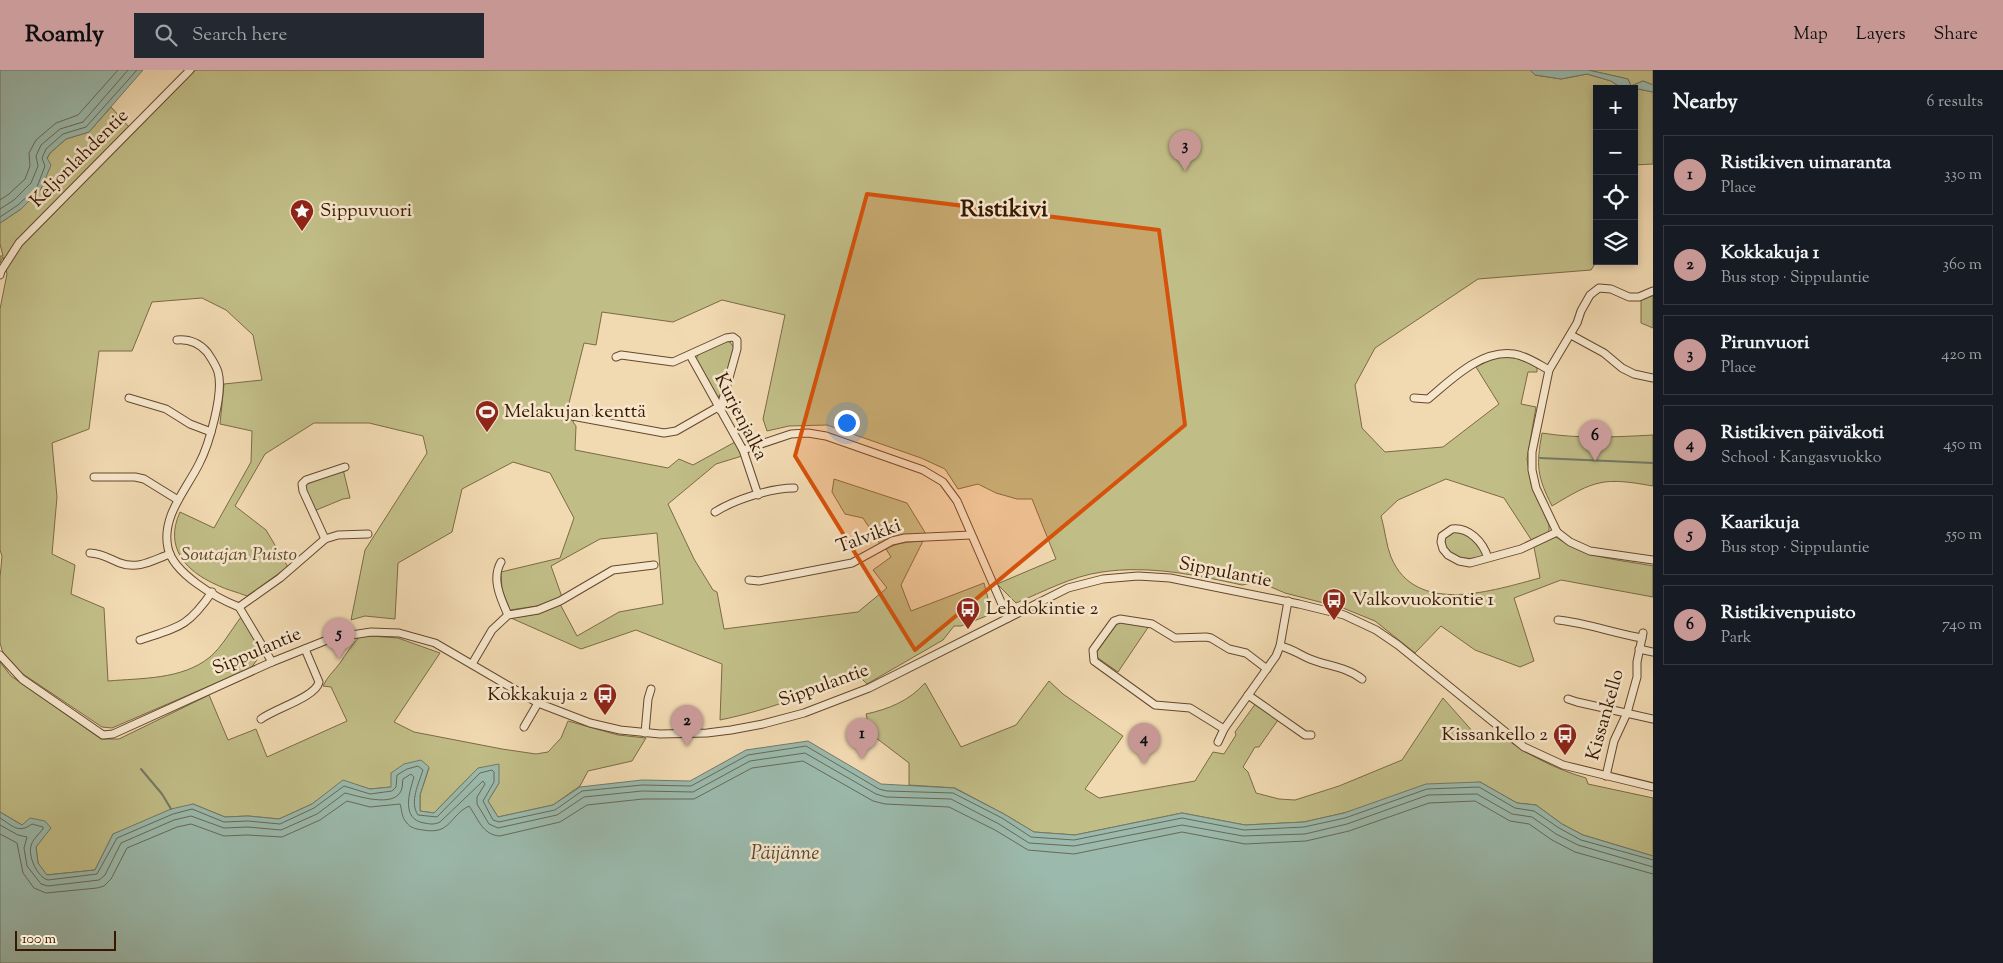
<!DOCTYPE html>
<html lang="en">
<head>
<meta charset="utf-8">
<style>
  body { margin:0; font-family:"Sorts Mill Goudy",serif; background:#242831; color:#f1f3f6 }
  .controls { position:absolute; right:15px; top:15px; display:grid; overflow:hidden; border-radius:0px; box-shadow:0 2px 8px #0003 }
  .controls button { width:45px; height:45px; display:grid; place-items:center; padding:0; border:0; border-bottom:1px solid #363941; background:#171b24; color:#f1f3f6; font:25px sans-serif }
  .scale { position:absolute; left:15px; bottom:12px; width:101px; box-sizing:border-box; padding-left:5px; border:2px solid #361800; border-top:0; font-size:14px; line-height:18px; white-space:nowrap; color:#361800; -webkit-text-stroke:4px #f6e6cc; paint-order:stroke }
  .you { position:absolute; left:846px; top:352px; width:18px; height:18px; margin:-12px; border:4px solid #fff; border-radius:50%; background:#1a73e8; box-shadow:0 0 0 8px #1a73e833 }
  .badge { display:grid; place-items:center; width:32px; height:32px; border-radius:50%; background:#c59692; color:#111; font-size:16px; font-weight:700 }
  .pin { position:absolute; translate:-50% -41px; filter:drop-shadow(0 1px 2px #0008) }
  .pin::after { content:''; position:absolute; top:26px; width:18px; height:15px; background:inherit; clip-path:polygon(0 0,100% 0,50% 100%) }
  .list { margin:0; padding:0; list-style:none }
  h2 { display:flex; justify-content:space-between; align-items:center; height:65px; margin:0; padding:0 20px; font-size:21px }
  h2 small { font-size:16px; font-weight:400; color:#9ea1a6 }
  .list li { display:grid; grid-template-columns:32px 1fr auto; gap:15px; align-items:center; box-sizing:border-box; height:80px; margin:0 10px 10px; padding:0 10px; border:1px solid #363941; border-radius:0px }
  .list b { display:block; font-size:19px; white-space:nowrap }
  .list p { margin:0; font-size:16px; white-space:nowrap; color:#9ea1a6 }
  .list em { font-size:16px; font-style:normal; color:#9ea1a6 }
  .icon { flex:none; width:28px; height:28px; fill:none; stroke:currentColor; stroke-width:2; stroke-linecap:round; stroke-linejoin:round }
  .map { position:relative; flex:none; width:1653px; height:893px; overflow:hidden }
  header { display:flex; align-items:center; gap:30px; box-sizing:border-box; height:70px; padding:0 25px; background:#c59692; color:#111 }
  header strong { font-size:24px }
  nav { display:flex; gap:28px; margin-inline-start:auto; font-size:18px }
  .search { width:350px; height:45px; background:#242831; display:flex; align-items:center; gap:12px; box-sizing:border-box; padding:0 18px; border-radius:0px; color:#9ea1a6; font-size:19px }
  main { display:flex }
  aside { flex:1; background:#171b24 }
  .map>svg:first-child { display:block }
</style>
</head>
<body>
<header>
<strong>Roamly</strong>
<div class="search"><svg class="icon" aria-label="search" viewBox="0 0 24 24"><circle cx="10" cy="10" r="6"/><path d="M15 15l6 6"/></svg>Search here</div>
<nav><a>Map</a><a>Layers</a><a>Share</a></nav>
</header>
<main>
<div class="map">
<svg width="1653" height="893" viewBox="0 0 1653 893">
  <rect width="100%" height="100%" fill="#f1d9b1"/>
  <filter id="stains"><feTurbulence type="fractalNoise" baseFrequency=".004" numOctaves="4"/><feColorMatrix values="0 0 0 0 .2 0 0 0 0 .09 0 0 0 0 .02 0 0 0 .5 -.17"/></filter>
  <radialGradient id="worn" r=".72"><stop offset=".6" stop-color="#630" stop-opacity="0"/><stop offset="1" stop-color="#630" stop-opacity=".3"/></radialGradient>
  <g fill="#c1bd87" stroke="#7c6a44">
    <path d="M196 0H1530L1535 5 1561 9 1587 4 1611 11 1623 19H1597V191L1591 200 1478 209 1375 278 1355 315 1362 358 1385 382 1443 377 1499 334 1476 297C1500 284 1513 283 1537 298V302H1528L1521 334 1536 337 1527 389 1531 414 1549 455V462L1532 471 1504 428 1446 409 1398 430 1381 446C1385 459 1386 475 1391 487 1416 547 1494 520 1540 508L1534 477 1556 467C1588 489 1616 489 1653 496V527L1561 510 1514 528 1534 591 1520 597 1475 580 1441 556 1415 583 1375 551 1343 538 1285 523 1271 517 1252 513 1242 515C1196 505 1149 495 1102 502 1072 506 1043 522 1016 533L997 514 1056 489 1032 429H1017L996 423 978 414 958 419 945 399 921 388 827 355 789 356 767 361 763 349 785 245 722 230 673 252 602 242 596 275 584 273 567 341 574 343 573 352 576 356 575 380 668 398 679 389 693 395 735 372 742 386 716 394 668 434 694 489 713 520 717 522 724 559 858 542 887 518 873 500 891 487 886 479C898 472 910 472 923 471L901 515 911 541 984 513 989 532V545L961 556H954L943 570 867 614C861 608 856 602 847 604 836 605 827 616 816 620 785 633 754 643 720 650L722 594 636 560 581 579 511 548 538 544 560 534 577 566 619 542 663 534 657 463 600 469 551 496 562 527 537 536 510 540 502 520 501 502 560 488 574 448 550 403 513 392 462 419 452 462 398 493 395 549 365 546 351 550 365 480 427 383 423 366 369 353H314L265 384 235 436 266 460 288 497 247 526C237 522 227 520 217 515 185 501 164 477 180 442L214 458 251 392 252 361 220 354 224 314 262 310 253 265 226 240 202 228 152 232 132 281H99L89 359 52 373 57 427 52 484 75 495 71 524 104 538 108 611C141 608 182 610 210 587 221 578 232 559 241 547L262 583 251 598 112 658 102 657 17 600 3 583 0 573V508L2 486 0 480V239L7 204 3 187 0 193V186H3L0 174V153L21 139 50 83 66 69 89 62 111 37 129 57 148 39Z"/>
    <path d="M1588 0H1653V15L1643 11 1631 16 1628 9Z"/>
    <path d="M1638 19 1653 22V94L1634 95V22Z"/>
    <path d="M1653 225V258L1641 253V230Z"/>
    <path d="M726 271 730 272 734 278 722 325 717 327 696 289 699 283Z"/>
    <path d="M1542 363C1579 369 1616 367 1653 365V416C1603 407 1595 410 1552 436 1537 406 1536 396 1542 363Z"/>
    <path d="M343 399 350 428 343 429 314 441 305 420V415Z"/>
    <path d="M834 409 907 433 926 464 892 469 880 474 863 448 845 444 832 422Z"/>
    <path d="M1456 460C1470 466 1479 472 1484 486 1468 490 1458 490 1445 478V467Z"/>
    <path d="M1120 552 1149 556 1118 602 1098 588 1096 583 1116 555Z"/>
    <path d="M372 566 398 568 440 583 394 652 414 662 502 679 536 684 548 682 561 668 568 651 618 665 646 668 632 691 588 701 580 716 553 735 498 747 488 731 499 713 478 698 434 743 420 741V725L429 698 391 717 370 719 343 711 312 734 279 749 248 746 225 747 193 734 113 764 95 800 46 805 38 793 36 777 50 757 22 755 0 742V592L11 606 101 669H119L209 625 228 670 256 659 267 687 347 651 331 617 323 616C327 607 334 601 340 593 346 584 351 576 359 567Z"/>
    <path d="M1049 611 1063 624 1123 666 1085 719 1099 728 1195 711 1213 682 1224 684 1236 665 1235 662 1256 633 1278 650 1259 677H1255L1243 697 1248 702 1256 723 1279 729 1295 730 1339 716 1402 690 1443 628 1482 672 1502 666C1528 685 1555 699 1586 708L1588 714 1653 728V786L1583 765 1562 754 1536 735 1517 733 1480 712 1304 752 1245 755 1182 743 1075 765 1034 762 1004 744 955 718 909 715V693L871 664 866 644C889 639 909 631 925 613L961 677 1016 655Z"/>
  </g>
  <g fill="#9bbaad" stroke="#737968">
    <path d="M0 0H143L89 62 66 69 50 83 47 88 51 95 41 119 21 139 0 153Z"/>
    <path d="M1530 0H1588L1628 9 1631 16 1643 11 1653 15V22L1638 19 1634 22V19H1623L1611 11 1587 4 1561 9 1535 5Z"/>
    <path d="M808 671 881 714 954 718 1004 744 1034 762 1075 765 1182 743 1245 755 1304 752 1344 743 1426 714 1480 712 1517 733 1536 735 1562 754 1583 765 1653 786V893H0V742L22 755 30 748 45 751 51 758 36 777 38 793 47 805 95 800 113 764 171 739 193 734 225 747 248 746 279 749 312 734 343 710 370 719 391 717V703L404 694 421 690 429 697 420 725V741L434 743 478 698 499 694V713L488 731 498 747 553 735 580 717 642 710 690 711 746 680Z"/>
  </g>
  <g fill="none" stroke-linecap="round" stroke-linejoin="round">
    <g stroke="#686956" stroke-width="1">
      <path d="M0 130 9 124 25 109 30 96 29 83 36 70 56 53 78 45 118 0"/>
      <path d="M0 139 14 130 31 113 38 96 36 86 41 75 60 59 83 52 128 0"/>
      <path d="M0 147 18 135 37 117 45 96 42 88 46 79 63 64 86 57 137 0"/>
      <path d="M0 748C13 756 18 764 32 754L43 757V759C39 764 32 770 31 776 28 786 37 807 48 810L97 804 117 768 173 744 192 739 224 752 248 751 280 754 314 738 344 716 370 724 392 721 396 717 397 705 407 699 418 696 423 700C419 713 409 732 418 745L437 747 480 703 492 700 494 702V712L483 731 493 750 499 752 555 740 582 721 642 715 691 716 748 685 806 676 879 719 887 721 953 723 1002 748 1031 767 1074 770 1182 748 1244 760 1304 757 1345 748 1427 719 1479 717 1515 738 1534 741 1559 758 1581 770 1653 790"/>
      <path d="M0 755 18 765 27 767 24 778 27 796 41 814 48 816 99 810 105 805 121 773 174 750 191 746 224 758 248 757 281 760 317 744 345 723C358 726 393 738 401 721 403 717 402 713 403 709L411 704 414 707C409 723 401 749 424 753 430 754 434 755 440 752L483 711 485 714 477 727V734L489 754 498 758 557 745 584 727 642 721 693 722 750 691 805 683 876 724 886 727 951 729 999 754 1029 773 1074 776 1182 755 1243 766 1305 764 1347 754 1428 725 1477 724 1512 744 1532 747 1556 764 1578 775 1653 797"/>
      <path d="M0 764 17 773 23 803 34 818 46 823 97 818 104 816 111 809 127 778 177 757 191 754 224 766 247 765 282 767 320 750 347 731 370 737 400 734C402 739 401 746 406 752 410 758 416 759 423 760 451 765 449 746 469 736 478 748 482 765 500 766L560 752 587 735 643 729H694L752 698 803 691 873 731 885 734 949 737 995 760 1028 780 1074 784 1182 762 1245 774 1306 771 1349 761 1429 733 1475 731 1510 751 1529 754 1552 770 1575 782 1653 804"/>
    </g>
    <g stroke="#737968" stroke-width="2">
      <path d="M1540 388 1653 393"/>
      <path d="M141 699 162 724 171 739"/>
    </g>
    <g stroke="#65482c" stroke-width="9">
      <g id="minor">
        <path d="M0 205 1 201 19 173 190 0"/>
        <path d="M1653 221 1639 227H1629L1611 219 1599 218 1590 225 1581 241 1577 253 1549 300 1532 382V400L1536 418 1557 462 1570 472 1590 481 1653 490"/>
        <path d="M1571 265 1604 283 1622 298 1634 304 1653 308"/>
        <path d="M177 270C189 269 199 273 207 282 211 288 216 295 218 302 224 323 209 375 199 394 186 420 161 447 168 478 173 503 216 528 239 537L272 592"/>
        <path d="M690 285 743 380 758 425"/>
        <path d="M616 287 621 285 673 292 726 268 733 267 737 270V279L720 340"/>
        <path d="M129 328 166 339 190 354 211 362"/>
        <path d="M1414 328 1428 329C1451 310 1481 279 1514 284 1527 286 1538 294 1549 300"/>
        <path d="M572 346 664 363 676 361 718 337"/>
        <path d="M743 380 791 364 808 363 826 366 923 400 943 412 957 431 1008 548"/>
        <path d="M94 407H135L144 409 178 430"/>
        <path d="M715 442C734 430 770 418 794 418"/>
        <path d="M325 469 303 421 302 414 306 410 345 397"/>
        <path d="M90 483C101 483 110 489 120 493 138 500 153 490 170 484"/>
        <path d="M1488 488C1483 472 1469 457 1452 459L1442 466 1441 472 1443 479 1448 485 1459 491 1470 493 1521 479 1557 462"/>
        <path d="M501 492C491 509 501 529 508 545"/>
        <path d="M749 510 759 511 852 493 892 471 905 468 971 465"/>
        <path d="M239 537 280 508 325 469 338 465 368 464"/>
        <path d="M1558 550C1587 553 1613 563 1642 568"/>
        <path d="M140 570C179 557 188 557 212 522"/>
        <path d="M1280 576C1293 579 1298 584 1310 589 1327 596 1347 597 1362 609"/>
        <path d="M1639 579 1653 582"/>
        <path d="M0 585 22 609 103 665 113 664 272 592 332 568 371 562 399 563 435 573 538 633 590 653 620 660 660 664 707 663 731 660 763 654 804 643 869 618 1068 518 1103 509 1138 506 1170 508 1299 534 1344 545 1376 560 1398 575 1524 677 1563 695 1653 717"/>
        <path d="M472 594 492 560 508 545 538 540 560 531 613 500 654 495"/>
        <path d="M1248 625 1305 665H1311"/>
        <path d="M1568 629 1577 632 1653 649"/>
        <path d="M261 649C274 639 316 627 319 612L305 579"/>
        <path d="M524 657 538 633"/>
        <path d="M1224 659 1190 638 1155 635 1094 591 1093 580 1114 551 1120 549 1152 554 1175 568 1206 567 1211 568 1229 579 1246 583 1267 599"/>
        <path d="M645 663 648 629 651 619"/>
        <path d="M1218 672 1224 659 1276 586 1280 576 1288 531"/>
        <path d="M1606 706 1614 671 1627 643 1637 607V592L1643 563"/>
      </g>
    </g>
    <use href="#minor" stroke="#f6e6cc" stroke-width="7"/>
  </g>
  <path fill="#d6520b" fill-opacity="0.2" stroke="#d6520b" stroke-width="4" stroke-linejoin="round" d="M867 124 1159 160 1185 355 915 580 795 386Z"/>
  <defs>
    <g id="sight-pin" transform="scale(1.25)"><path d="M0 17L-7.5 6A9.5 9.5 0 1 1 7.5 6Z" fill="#8f2418" stroke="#f6e6cc"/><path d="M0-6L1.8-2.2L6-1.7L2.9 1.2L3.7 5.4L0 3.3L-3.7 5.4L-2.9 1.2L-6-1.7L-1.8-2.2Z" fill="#fff"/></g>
    <g id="stadium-pin" transform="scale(1.25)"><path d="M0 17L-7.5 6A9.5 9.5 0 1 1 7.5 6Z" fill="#8f2418" stroke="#f6e6cc"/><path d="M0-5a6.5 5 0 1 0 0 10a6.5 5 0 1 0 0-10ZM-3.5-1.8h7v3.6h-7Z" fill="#fff"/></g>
    <g id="bus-pin" transform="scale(1.25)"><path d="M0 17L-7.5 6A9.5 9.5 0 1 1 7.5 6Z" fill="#8f2418" stroke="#f6e6cc"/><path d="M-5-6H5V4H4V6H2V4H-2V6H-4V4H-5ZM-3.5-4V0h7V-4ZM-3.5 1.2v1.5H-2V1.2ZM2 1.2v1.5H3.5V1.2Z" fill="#fff"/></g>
  </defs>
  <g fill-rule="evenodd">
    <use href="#sight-pin" x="302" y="141"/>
    <use href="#stadium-pin" x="487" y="342"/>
    <use href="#bus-pin" x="1334" y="530"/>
    <use href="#bus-pin" x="968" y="539"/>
    <use href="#bus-pin" x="605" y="625"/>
    <use href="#bus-pin" x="1565" y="665"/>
  </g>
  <g text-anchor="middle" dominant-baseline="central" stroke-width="5" stroke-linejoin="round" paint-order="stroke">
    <g font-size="19" fill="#361800" stroke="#f6e6cc">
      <text transform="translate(80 89) rotate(-45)">Keljonlahdentie</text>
      <text transform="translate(740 347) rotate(63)">Kurjenjalka</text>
      <text transform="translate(869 467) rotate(-20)">Talvikki</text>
      <text transform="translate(1225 503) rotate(11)">Sippulantie</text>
      <text transform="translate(257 582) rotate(-23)">Sippulantie</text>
      <text transform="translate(824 616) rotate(-20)">Sippulantie</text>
      <text transform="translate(1606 645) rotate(-74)">Kissankello</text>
    </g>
    <g font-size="19" fill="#361800" stroke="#f6e6cc" text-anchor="start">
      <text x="320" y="141">Sippuvuori</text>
      <text x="504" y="342">Melakujan kenttä</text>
      <text x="1352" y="530">Valkovuokontie 1</text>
      <text x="986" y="539">Lehdokintie 2</text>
      <text x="588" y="625" text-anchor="end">Kokkakuja 2</text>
      <text x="1548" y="665" text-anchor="end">Kissankello 2</text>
    </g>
    <g font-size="19" font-style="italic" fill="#604a28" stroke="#f6e6cc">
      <text x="239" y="485">Soutajan Puisto</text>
    </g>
    <g font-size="20" font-style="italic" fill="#544934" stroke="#f6e6cc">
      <text x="785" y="784">Päijänne</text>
    </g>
    <g font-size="24" font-weight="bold" fill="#361800" stroke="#f6e6cc">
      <text x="1004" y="140">Ristikivi</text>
    </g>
  </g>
  <rect width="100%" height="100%" filter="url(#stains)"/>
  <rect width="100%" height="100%" fill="url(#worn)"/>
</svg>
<div class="controls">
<button>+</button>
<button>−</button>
<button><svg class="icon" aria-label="locate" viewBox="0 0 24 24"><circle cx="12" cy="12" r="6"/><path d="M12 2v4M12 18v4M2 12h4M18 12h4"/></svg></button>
<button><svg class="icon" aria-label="layers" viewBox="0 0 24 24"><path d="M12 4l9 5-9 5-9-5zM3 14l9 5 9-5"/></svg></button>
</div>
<div class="scale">100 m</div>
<div class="you"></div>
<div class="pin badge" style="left:862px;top:689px">1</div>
<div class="pin badge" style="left:687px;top:676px">2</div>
<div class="pin badge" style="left:1185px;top:101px">3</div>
<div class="pin badge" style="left:1144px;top:694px">4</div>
<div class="pin badge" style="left:339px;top:589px">5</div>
<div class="pin badge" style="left:1595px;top:391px">6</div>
</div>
<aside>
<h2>Nearby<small>6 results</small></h2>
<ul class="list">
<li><span class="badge">1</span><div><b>Ristikiven uimaranta</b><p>Place</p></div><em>330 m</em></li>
<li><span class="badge">2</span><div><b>Kokkakuja 1</b><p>Bus stop · Sippulantie</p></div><em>360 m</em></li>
<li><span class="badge">3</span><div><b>Pirunvuori</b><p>Place</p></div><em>420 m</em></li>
<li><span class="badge">4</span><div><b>Ristikiven päiväkoti</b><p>School · Kangasvuokko</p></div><em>450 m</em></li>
<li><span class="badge">5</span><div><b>Kaarikuja</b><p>Bus stop · Sippulantie</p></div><em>550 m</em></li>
<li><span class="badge">6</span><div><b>Ristikivenpuisto</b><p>Park</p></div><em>740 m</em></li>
</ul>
</aside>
</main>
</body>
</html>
